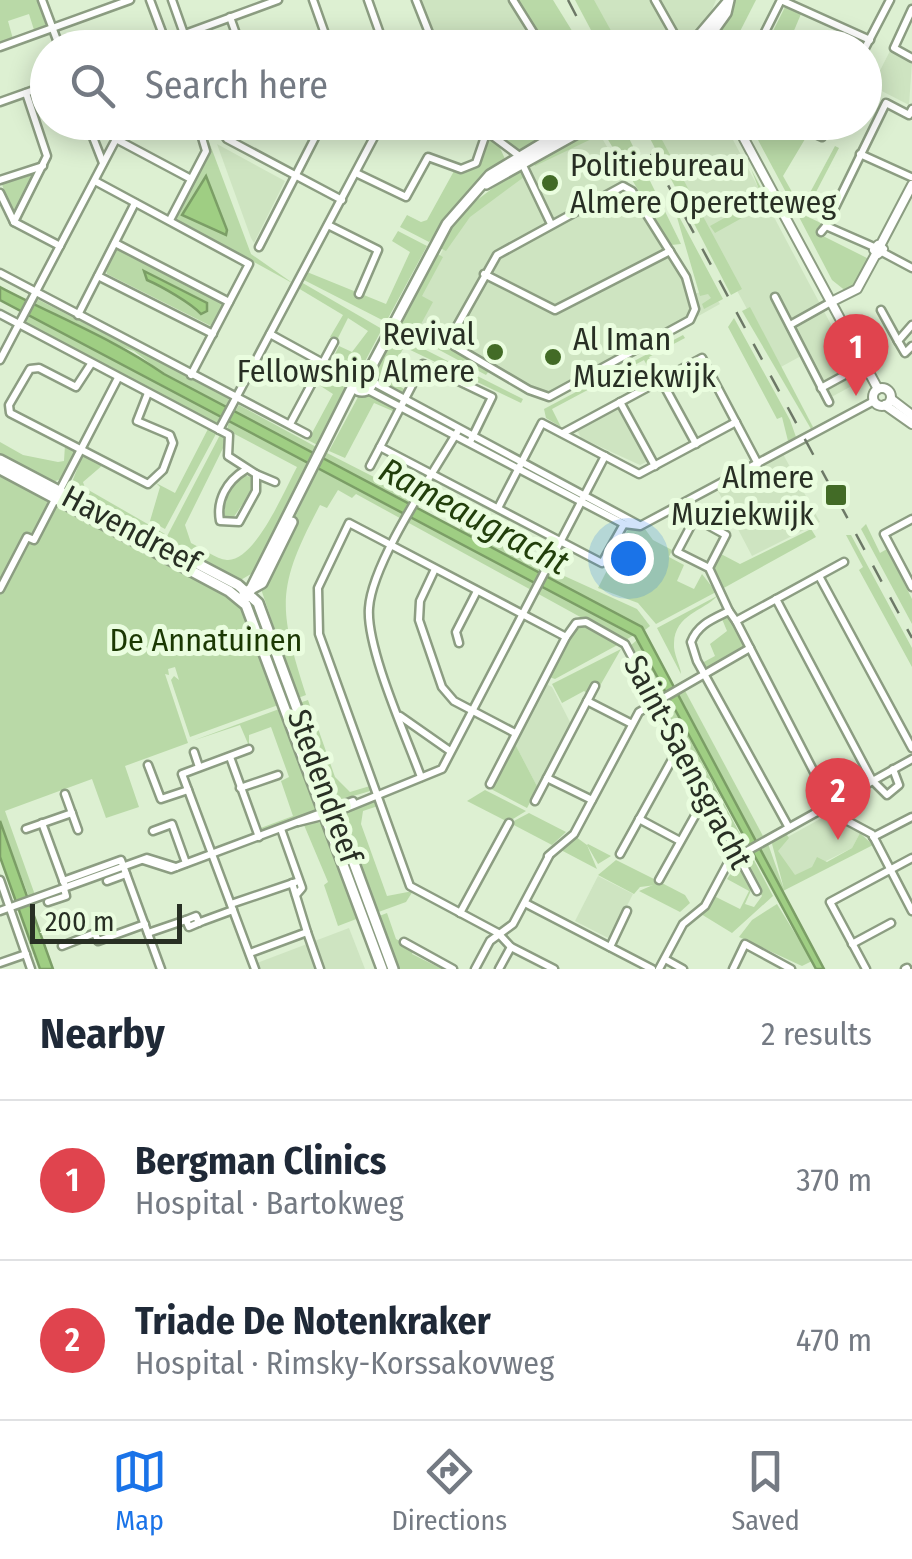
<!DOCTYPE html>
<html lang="en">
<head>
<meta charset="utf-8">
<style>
  body { margin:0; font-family:"Fira Sans Condensed",sans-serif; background:#f6f6f7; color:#1f2937 }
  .scale { position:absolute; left:30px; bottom:25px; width:152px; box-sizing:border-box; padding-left:10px; border:5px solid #282f24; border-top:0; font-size:28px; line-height:35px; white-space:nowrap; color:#282f24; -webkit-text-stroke:8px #eafddf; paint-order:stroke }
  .you { position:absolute; left:628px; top:558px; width:35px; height:35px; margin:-25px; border:8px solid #fff; border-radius:50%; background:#1a73e8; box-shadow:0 0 0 15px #1a73e833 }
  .badge { display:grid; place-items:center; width:65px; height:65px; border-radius:50%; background:#1a73e8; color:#fff; font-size:32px; font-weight:700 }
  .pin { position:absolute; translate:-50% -82px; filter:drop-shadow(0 2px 5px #0008) }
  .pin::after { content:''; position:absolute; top:52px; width:35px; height:30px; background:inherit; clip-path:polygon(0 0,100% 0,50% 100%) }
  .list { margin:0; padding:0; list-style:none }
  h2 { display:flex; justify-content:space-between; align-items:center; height:130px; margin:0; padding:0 40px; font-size:42px }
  h2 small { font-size:32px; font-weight:400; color:#747a83 }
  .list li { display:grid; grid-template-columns:65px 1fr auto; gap:30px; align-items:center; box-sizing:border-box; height:160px; padding:0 40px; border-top:2px solid #e0e1e3 }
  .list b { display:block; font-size:38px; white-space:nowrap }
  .list p { margin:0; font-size:32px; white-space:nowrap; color:#747a83 }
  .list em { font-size:32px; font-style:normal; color:#747a83 }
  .icon { flex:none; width:55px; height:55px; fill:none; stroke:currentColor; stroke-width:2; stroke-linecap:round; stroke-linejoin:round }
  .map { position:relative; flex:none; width:912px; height:969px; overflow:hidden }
  .search { position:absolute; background:#fff; box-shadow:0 5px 25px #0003; left:30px; right:30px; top:30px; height:110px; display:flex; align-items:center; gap:25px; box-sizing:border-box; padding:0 35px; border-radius:55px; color:#747a83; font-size:38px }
  .sheet { height:450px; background:#fff }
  nav { display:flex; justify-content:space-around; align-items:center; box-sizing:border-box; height:140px; border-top:2px solid #e0e1e3; background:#fff; font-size:28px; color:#747a83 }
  nav a { display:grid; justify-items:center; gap:5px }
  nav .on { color:#1a73e8 }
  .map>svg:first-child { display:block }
</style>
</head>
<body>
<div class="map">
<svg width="912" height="969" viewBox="0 0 912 969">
  <rect width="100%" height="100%" fill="#ddf0d2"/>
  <g fill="#cee4c1">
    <path d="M415 0H520L548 47H433Z"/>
    <path d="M591 0H716L696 48 619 47Z"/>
    <path d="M890 51 912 62 909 105 872 86Z"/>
    <path d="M490 123H593L694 294 710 289 720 304 549 399 403 327 450 236 485 195 517 173 510 151Z"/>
    <path d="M646 123H724L861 381 824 401 801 356 779 368Z"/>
    <path d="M217 144 285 181 254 243 251 238Z"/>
    <path d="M620 406 650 460 640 465 581 438 577 430Z"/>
    <path d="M783 454 820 522 752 556 718 491Z"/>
    <path d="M546 684 552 687 571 724 538 788 514 742Z"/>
    <path d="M831 813 860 833 852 848 796 876 789 873 777 850 784 839Z"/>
    <path d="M598 876 633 894 610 939 575 921Z"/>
    <path d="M349 928 365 969H259L257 963Z"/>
  </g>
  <g fill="#b9d9a7">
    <path d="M0 0H39L46 26 34 30 29 14 8 21 13 39 0 43Z"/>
    <path d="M515 0H553L582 47H545Z"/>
    <path d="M575 0H594L620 47H600Z"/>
    <path d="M735 0H756L732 47 707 48Z"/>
    <path d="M785 7 801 14 787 47 766 45Z"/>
    <path d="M493 123H510L528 131 545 123H574L521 151 512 147Z"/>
    <path d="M601 123H620L624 128 681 244 671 245 604 133 535 166 532 160Z"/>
    <path d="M642 123H653L742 289 731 295Z"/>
    <path d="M749 123H782L808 134 783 176 792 192 789 198Z"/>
    <path d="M205 131 251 254 294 284 177 220 176 213 208 152Z"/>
    <path d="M486 135 495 137 505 159 469 192 429 242 400 227 407 215 421 222 427 220 454 171 478 163Z"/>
    <path d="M835 146 839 148 804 215 823 224 819 234 871 260 857 285 847 292 832 280 798 215Z"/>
    <path d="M518 169 524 177 470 217 446 251 438 247 464 210Z"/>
    <path d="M751 169 769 203 715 233 710 226 762 197Z"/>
    <path d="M36 172 14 217 1 182Z"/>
    <path d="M674 207 723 299 704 309 702 304 711 298 708 294 700 296Z"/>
    <path d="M398 231 427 246 386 322 304 280 307 272 386 304 410 252 392 241Z"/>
    <path d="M115 249H122L222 301 224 307 213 327 107 274 105 268Z"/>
    <path d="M434 252 443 257 422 296 433 302 421 324 489 371 486 375 415 337 412 343 523 399 521 403 404 347 387 379 406 390 403 395 373 379 393 327 413 337 394 325Z"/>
    <path d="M301 282 382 329 361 369 353 372 331 362 339 346 352 352 368 331 348 318 337 340 330 337 343 315 298 288Z"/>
    <path d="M35 298 229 397 228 408 164 374 134 351 99 339 32 304Z"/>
    <path d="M750 307 813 427 811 429 742 311Z"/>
    <path d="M27 314 223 417 221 422 215 423 26 324Z"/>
    <path d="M734 318 790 420 796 437 788 441 782 417 777 419 728 327Z"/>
    <path d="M683 335 685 338 649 357 659 376 654 378 644 360 552 409 561 427 546 418 544 409Z"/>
    <path d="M328 367 347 378 350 387 321 447 291 431 312 433 333 394 319 385Z"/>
    <path d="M368 392 395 406V412L374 403 345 458 329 451 358 397Z"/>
    <path d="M239 405 320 449 317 455 235 411Z"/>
    <path d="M229 421 312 465 256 571 239 581 164 542 221 433 227 440 185 525 191 543C202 548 216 559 227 560 255 562 285 489 297 467L227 430Z"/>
    <path d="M209 427 217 432 165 529 150 521 160 487 156 483 175 493Z"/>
    <path d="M0 442 23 455 58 462 64 461 65 445 78 449 61 479 50 483 0 457Z"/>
    <path d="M84 452 104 464 83 482 85 488 165 534 161 541 68 492Z"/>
    <path d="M327 453 415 498 411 505 324 459Z"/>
    <path d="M318 469 634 635 624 641 356 494 352 498 338 490 327 508 320 505C276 588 278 607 306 695L298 698 261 589Z"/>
    <path d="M0 475 45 497 48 505 63 508 232 594 245 609 281 704 190 737 171 680 174 676 179 680 175 667 168 669 169 675 165 674 188 743 125 766 139 807 106 818 92 779 5 811 35 895 29 897 0 821Z"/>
    <path d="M243 475 251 477V492L231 521 223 516 228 493Z"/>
    <path d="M463 523 543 566 540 573 459 530Z"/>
    <path d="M866 524 880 553 887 549 912 599V624L861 529Z"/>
    <path d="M628 529H645L653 540 672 550 669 557 684 565 677 581 694 589 702 574 716 592 656 624 638 603 598 588Z"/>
    <path d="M811 529 816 537 722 589 712 569 721 554 740 564Z"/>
    <path d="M846 535H851L912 648V667L859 570 863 567Z"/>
    <path d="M549 569 637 609 650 626 645 630 545 576Z"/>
    <path d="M717 596C704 611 675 614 674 643 673 654 681 667 681 674L657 628Z"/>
    <path d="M730 615 746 648 705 671 702 663 715 656 710 644 727 631 722 619Z"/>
    <path d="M585 624 621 643 555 679 549 677 573 631Z"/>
    <path d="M637 640 773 896 732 933 701 914 714 896 740 909 749 891 727 879 739 861 753 886 745 904 754 907 762 896 630 646Z"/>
    <path d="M621 649 593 698 584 691 562 703 552 684Z"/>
    <path d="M683 687 763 836 756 840 677 691Z"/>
    <path d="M308 700 335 777 350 792 370 786V791L340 800 331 796 299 703Z"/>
    <path d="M282 708 318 804 314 812 260 834 258 829 293 816 281 781 289 777 271 727 249 735V746L240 725 192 741Z"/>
    <path d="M514 742 538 788 527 808 489 788Z"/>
    <path d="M485 790 526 811 508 822 467 801Z"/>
    <path d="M375 799 378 806 363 811 361 824 387 896 413 891 406 902 373 914 339 815Z"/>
    <path d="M529 813 566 832 552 845 510 823Z"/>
    <path d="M317 822 325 824 359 918 338 926 324 885 328 882 304 825Z"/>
    <path d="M785 832 789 838 778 851 795 875 812 867 817 857 827 862 852 848 860 833 873 845 783 891 759 845 767 841 784 889 771 840Z"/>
    <path d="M576 837 587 845 588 844 611 856 598 864 587 845 597 869 559 849Z"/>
    <path d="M616 860 658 881 656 885 640 887 634 894 598 875Z"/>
    <path d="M660 882 685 895 690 903 680 912 639 891Z"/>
    <path d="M777 904 812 961 802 966 739 937 752 920Z"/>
    <path d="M387 913 396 939 414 949 412 954 442 969H396L374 918Z"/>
  </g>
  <g fill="#9fce83" stroke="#7b9e66" stroke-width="2.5">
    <path d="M206 176 227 230 226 235 182 215Z"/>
    <path d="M144 271 207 303V311L201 314C191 303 161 286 147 280Z"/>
    <path d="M0 287C55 316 114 339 164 374L642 627 824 969H816L635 636 0 300Z"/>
    <path d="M0 821 53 969H40L0 857Z"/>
  </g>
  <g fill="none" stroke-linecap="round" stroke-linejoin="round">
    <g stroke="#8c9d82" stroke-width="11">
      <g id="minor">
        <path d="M42 0 60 48"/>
        <path d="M150 0 168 48"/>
        <path d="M172 0 189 48"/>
        <path d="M313 0 330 48"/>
        <path d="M368 0 385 48"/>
        <path d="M416 0 435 48"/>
        <path d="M513 0 543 48"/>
        <path d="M655 0 681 46"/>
        <path d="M912 9 894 48 912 58"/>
        <path d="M230 17 241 48"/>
        <path d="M185 34 278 0"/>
        <path d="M0 47 130 0"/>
        <path d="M757 48 781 0 870 40"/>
        <path d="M864 50 890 0"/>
        <path d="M0 102 48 85"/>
        <path d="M87 122 103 163"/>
        <path d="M216 122 227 139 342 200"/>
        <path d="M297 122 317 133"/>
        <path d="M474 122 518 155 551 224"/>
        <path d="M789 122 822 137"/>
        <path d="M116 139 191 179"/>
        <path d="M860 154 911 177"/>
        <path d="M356 173 406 197 428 157 461 169 476 163 490 122"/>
        <path d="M0 180 43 166"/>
        <path d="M95 181 249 264 191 375"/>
        <path d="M623 186 632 191 686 277 695 309 690 320 549 397 529 390 454 346 452 335 497 255Z"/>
        <path d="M0 193 14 222 60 246"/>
        <path d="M170 220 206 151 200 131 184 122"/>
        <path d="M14 222 47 156 26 93"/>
        <path d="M328 225 378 250 359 294"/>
        <path d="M826 226 886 103 909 115 912 109"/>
        <path d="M821 232 826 226 874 247"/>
        <path d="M115 243 229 302"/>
        <path d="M259 247 323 122"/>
        <path d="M882 252 912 268"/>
        <path d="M0 273 307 434"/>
        <path d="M484 274 555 310 670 251"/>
        <path d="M98 276 213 334"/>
        <path d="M775 297 829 402"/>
        <path d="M881 310 898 341"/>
        <path d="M0 314 229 435 228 456 256 474V491L239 522 220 521C216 500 227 481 245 470"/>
        <path d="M78 315 135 203"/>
        <path d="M790 325 831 302"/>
        <path d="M912 325 898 341 905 353 912 346"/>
        <path d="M270 334 352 379"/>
        <path d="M0 360 125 122"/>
        <path d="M91 364 76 387 39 368 30 369 9 405 10 413 148 484 163 470 173 443 170 435 137 421 148 393"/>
        <path d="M661 380 696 444"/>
        <path d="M371 381 639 525"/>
        <path d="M821 388 865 364"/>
        <path d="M366 389 624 524 640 526 874 401"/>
        <path d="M620 402 655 466"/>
        <path d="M290 424 334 342"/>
        <path d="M219 430 382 122"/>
        <path d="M563 433 702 358 758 464"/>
        <path d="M470 442 492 397 423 364 380 447 602 563 624 524"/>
        <path d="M370 466 380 447"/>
        <path d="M256 474 275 482"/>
        <path d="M498 508 542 423 639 474 736 422"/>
        <path d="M912 519 884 534 912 587"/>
        <path d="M709 568 726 535 695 518 677 552 709 568 729 611"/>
        <path d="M435 569 420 601 419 620 442 687 454 701 515 733"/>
        <path d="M819 576 912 748"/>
        <path d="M0 589 27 537 34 540 118 378"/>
        <path d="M776 599 872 780 887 795 899 785 893 769"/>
        <path d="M736 621 830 803 842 818 872 834 912 911"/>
        <path d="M459 643 456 632 477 591"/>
        <path d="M587 701 632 724"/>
        <path d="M400 716 450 751"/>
        <path d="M249 749 182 774 255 969"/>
        <path d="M194 752 199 767"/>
        <path d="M230 757 259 837"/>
        <path d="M148 765 161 799 188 790"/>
        <path d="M421 777C406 736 366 648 369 608 372 562 434 472 459 429"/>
        <path d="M547 778 592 800"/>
        <path d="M490 784 566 637 576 623 586 622 625 644 757 891"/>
        <path d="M240 788 278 775"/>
        <path d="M65 794 78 830"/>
        <path d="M535 801 595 686"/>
        <path d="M639 819 680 841"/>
        <path d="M298 822 334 813 442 769 605 456"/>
        <path d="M42 823 64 883"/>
        <path d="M788 826 697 661 691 642C698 624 713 619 729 611L736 621 844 562"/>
        <path d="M26 829 72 813"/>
        <path d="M281 829 302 888 296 895"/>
        <path d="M153 831 172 824 186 863"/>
        <path d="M873 837 912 817"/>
        <path d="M620 854 679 747"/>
        <path d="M548 856 574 834 639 712 750 648"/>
        <path d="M143 860 171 869 353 801"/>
        <path d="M0 880 31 969"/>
        <path d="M659 880 706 796"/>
        <path d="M63 881 121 860 161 969"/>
        <path d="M107 881 126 874"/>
        <path d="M48 902 66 896 64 889"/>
        <path d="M525 903 652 969"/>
        <path d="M231 904 296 882"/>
        <path d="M0 911 147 858 176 867"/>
        <path d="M460 913 509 823"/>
        <path d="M199 923 196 916 186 920 189 927 203 921 233 910"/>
        <path d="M307 932 320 969"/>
        <path d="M148 933 186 920"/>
        <path d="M404 942 453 969"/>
        <path d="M852 944 891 923"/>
        <path d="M62 946 95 933 98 941 145 924"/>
        <path d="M610 947 627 911"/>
        <path d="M250 953 307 932 292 883"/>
        <path d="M665 959 683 969"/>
        <path d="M0 963 26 954"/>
        <path d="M475 969 490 941 513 924 549 856"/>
        <path d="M499 969 511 947"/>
        <path d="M554 969 511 947 498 933 410 886 319 634 318 588 349 523 566 637"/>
        <path d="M659 969 683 924 705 906 729 861 912 759"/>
        <path d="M733 969 745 944 791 969"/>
        <path d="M866 969 830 902 912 858"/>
        <path d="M905 969 907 968"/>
      </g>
    </g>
    <g stroke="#8c9d82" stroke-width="12">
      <g id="tertiary">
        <path d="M735 122 778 202"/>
        <path d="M777 202 878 389"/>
        <path d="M878 245 883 249 878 254 874 250Z"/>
        <path d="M880 246 912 185"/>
        <path d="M831 302 857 289 876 254"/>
        <circle cx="882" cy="397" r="9"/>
        <path d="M891 399 912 415"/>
        <path d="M885 405 912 424"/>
      </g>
    </g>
    <g stroke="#8c9d82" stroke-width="14">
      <g id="secondary">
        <path d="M693 43 727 3"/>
        <path d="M680 48 689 42 698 45"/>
        <path d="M701 48 726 13 729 0"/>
        <path d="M486 184 597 122"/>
        <circle cx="362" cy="381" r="10"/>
        <path d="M368 373 447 224 490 175 578 122"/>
        <path d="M0 460 238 585 258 603 393 969"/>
        <path d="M0 469 229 591 246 605 382 969"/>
        <path d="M244 593 262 583 292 522"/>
        <path d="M247 597 353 386"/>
      </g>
    </g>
    <use href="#minor" stroke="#fff" stroke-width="6"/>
    <use href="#tertiary" stroke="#fff" stroke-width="8"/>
    <use href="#secondary" stroke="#fff" stroke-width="9"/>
    <g stroke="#6d7967" stroke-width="2.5" stroke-dasharray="18 18" stroke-linecap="butt">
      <path d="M568 0 593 48"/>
      <path d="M634 122 912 638"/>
    </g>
  </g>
  <g fill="#426b26" stroke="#eafddf" stroke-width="4">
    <circle cx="550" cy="183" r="10"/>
    <circle cx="495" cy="352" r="10"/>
    <circle cx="553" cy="357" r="10"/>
    <rect x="824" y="483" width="24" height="24" rx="5"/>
  </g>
  <g text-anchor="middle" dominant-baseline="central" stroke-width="10" stroke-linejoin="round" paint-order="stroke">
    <g font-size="32" fill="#282f24" stroke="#eafddf" text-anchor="start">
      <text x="570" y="165">Politiebureau<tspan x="570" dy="37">Almere Operetteweg</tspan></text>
      <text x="475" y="334" text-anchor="end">Revival<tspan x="475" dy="37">Fellowship Almere</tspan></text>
      <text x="573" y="339">Al Iman<tspan x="573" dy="37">Muziekwijk</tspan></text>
      <text x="814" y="477" text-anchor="end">Almere<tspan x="814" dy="37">Muziekwijk</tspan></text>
    </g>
    <g font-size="32" fill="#282f24" stroke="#eafddf">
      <text transform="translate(131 529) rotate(28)">Havendreef</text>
      <text transform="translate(688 762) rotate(62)">Saint-Saensgracht</text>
      <text transform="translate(325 786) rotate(70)">Stedendreef</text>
    </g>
    <g font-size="32" fill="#1b3802" stroke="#eafddf">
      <text x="206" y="640">De Annatuinen</text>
    </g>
    <g font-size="35" font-style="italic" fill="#223f0b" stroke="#eafddf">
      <text transform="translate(474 516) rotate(28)">Rameaugracht</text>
    </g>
  </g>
</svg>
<div class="scale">200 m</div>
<div class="you"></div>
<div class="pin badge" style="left:856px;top:396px;background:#e0444e">1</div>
<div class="pin badge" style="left:838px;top:840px;background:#e0444e">2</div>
<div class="search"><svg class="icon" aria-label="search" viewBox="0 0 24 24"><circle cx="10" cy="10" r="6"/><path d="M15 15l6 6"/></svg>Search here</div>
</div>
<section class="sheet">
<h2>Nearby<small>2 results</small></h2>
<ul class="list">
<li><span class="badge" style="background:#e0444e">1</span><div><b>Bergman Clinics</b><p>Hospital · Bartokweg</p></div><em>370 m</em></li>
<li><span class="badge" style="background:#e0444e">2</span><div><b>Triade De Notenkraker</b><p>Hospital · Rimsky-Korssakovweg</p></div><em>470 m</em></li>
</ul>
</section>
<nav>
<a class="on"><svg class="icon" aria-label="map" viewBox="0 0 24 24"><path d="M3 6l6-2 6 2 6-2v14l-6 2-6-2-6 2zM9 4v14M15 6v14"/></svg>Map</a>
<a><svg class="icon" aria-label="directions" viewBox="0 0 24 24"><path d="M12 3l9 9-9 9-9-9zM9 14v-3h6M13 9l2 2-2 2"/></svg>Directions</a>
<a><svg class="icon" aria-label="saved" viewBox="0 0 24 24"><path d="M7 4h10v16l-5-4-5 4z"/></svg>Saved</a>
</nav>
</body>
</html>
